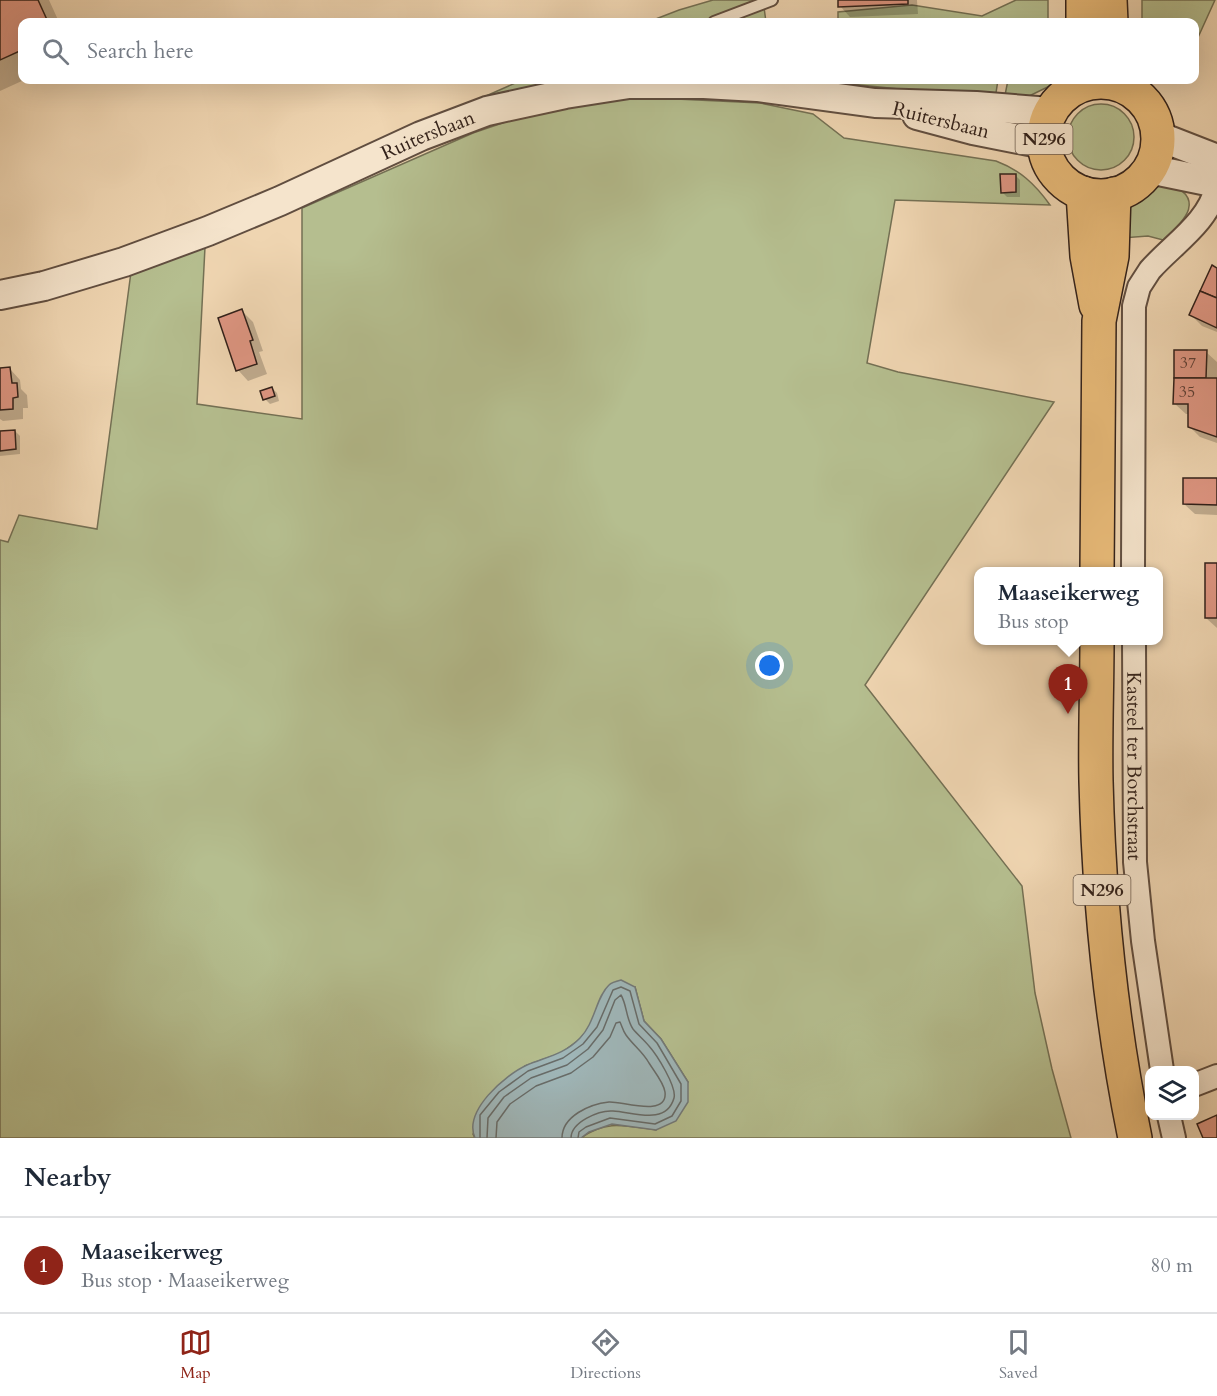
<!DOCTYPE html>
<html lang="en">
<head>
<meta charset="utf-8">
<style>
  body { margin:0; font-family:Cardo,serif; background:#f6f6f7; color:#1f2937 }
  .controls { position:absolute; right:18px; bottom:18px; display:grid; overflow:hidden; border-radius:12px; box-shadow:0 6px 24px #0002 }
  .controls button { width:54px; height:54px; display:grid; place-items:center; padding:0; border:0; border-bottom:2px solid #e0e1e3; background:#fff; color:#1f2937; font:30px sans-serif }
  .you { position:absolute; left:770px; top:666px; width:21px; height:21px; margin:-15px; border:4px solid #fff; border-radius:50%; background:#1a73e8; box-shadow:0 0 0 9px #1a73e833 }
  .badge { display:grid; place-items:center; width:39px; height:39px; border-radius:50%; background:#8f2418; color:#fff; font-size:20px; font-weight:700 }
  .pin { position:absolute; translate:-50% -50px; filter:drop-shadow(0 2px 3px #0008) }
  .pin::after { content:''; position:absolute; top:32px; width:21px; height:18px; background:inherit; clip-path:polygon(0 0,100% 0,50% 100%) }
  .popup { position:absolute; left:974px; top:567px; width:189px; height:78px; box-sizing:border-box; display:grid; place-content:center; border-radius:12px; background:#fff; filter:drop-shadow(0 2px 4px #0005); font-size:20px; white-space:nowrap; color:#747a83 }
  .popup b { font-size:22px; color:#1f2937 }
  .popup::after { content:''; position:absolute; left:50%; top:100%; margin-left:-12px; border:12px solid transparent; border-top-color:#fff }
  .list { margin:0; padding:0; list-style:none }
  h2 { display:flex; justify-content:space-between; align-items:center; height:78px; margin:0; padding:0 24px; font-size:26px }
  h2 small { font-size:20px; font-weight:400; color:#747a83 }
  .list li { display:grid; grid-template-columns:39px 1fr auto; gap:18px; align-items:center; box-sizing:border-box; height:96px; padding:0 24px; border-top:2px solid #e0e1e3 }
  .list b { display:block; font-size:22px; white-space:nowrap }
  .list p { margin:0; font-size:20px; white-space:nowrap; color:#747a83 }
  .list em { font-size:20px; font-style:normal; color:#747a83 }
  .icon { flex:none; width:33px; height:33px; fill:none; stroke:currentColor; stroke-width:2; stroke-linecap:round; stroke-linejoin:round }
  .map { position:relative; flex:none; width:1217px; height:1138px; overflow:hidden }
  .search { position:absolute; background:#fff; box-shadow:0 6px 24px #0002; left:18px; right:18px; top:18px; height:66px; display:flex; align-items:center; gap:15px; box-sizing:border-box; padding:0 21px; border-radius:12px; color:#747a83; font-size:22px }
  .sheet { height:174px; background:#fff }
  nav { display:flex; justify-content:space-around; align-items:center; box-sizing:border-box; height:84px; border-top:2px solid #e0e1e3; background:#fff; font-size:16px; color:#747a83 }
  nav a { display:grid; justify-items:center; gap:3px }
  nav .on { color:#8f2418 }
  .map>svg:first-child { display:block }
</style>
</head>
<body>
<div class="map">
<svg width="1217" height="1138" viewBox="0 0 1217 1138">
  <rect width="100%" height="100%" fill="#efd5b1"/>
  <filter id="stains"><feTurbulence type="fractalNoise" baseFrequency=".00333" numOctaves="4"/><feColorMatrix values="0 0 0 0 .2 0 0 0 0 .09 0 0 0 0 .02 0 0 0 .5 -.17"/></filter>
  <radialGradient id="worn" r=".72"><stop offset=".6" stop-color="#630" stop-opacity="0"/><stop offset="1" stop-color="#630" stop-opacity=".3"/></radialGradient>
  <g fill="#b5be8f" stroke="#747054" stroke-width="1.5">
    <path d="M713 0H763L766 22H648L679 10Z"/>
    <path d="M1016 0H1048V22H838V12L912 5 982 16Z"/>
    <path d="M1142 0H1215L1195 44 1194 22H1142Z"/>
    <path d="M522 80H572L486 96Z"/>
    <path d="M812 80H998L995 99Z"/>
    <path d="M1008 80H1062L1019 101 1004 100Z"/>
    <path d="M634 97 760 103 813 114 844 138 996 161C1020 170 1035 184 1050 205L895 200 867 363 898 372 1054 402 865 685 1022 886 1035 993 1052 1069 1071 1138H581C607 1119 626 1126 656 1130L688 1082 661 1039 644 1021 635 987 603 994 592 1024 580 1039 561 1053 525 1066 473 1134 475 1138H0V540L8 542 19 515 97 529 131 272 205 247 197 404 302 419V208L473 133 520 117 579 104Z"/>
    <circle cx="1101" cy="137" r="33"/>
    <path d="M1166 182C1207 198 1186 220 1163 240L1148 236 1122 238C1124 206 1133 191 1166 182Z"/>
  </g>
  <path fill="#9fb6b8" stroke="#737a79" stroke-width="1.5" d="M621 980 635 987 644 1021 661 1039 688 1082V1102L676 1121 656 1130 612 1124 589 1132 581 1138H475C463 1111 505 1075 527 1065 546 1057 565 1054 580 1038 595 1023 596 997 609 985 611 983 617 981 621 980Z"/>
  <g fill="#0003">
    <path d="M0 0H49L59 22H22V80H24L0 91Z"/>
    <path d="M839 0H917L918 14 850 17 840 6Z"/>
    <path d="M1015 175 1020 180V197H1007L1002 192Z"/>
    <path d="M1217 269V332L1202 326 1191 315Z"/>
    <path d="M242 311 253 322 263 351 259 352 267 374 248 381 238 370Z"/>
    <path d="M1206 352 1217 362V443L1200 437 1189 426V414H1186L1175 404Z"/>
    <path d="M10 369 20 380 21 389 27 395 28 408H23V419L3 421 0 419V370Z"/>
    <path d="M272 388 277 393 279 401 270 404 265 399Z"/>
    <path d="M15 431 20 436V454L0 456V433Z"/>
    <path d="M1217 479V515L1195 514 1184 504Z"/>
    <path d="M1217 565V628L1206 618Z"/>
  </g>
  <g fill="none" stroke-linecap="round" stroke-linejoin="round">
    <g stroke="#686c69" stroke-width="1.5">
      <path d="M480 1138V1115L499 1092 528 1071 563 1058 583 1044 597 1027 613 990 621 987 630 991 639 1024 657 1043 681 1084V1101L672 1116 655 1124 610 1118 586 1127 579 1132 578 1138"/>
      <path d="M487 1138 488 1118 504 1097 531 1078 567 1065 588 1049 603 1030 615 1000 621 995C627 1005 626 1019 633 1029 638 1035 644 1040 649 1046 657 1055 677 1087 674 1098 666 1126 633 1112 613 1111 599 1110 571 1122 571 1138"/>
      <path d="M496 1138 497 1122 510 1104 536 1086 571 1073 593 1057 610 1037 616 1023 620 1022C622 1026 623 1031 626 1035 633 1045 643 1052 649 1063 654 1071 664 1083 665 1092 668 1118 622 1101 609 1102 590 1104 562 1116 562 1138"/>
    </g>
  </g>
  <g fill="#dd9581" stroke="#32211a" stroke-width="1.5">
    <path d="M0 0H38L48 22H22V50L0 60Z"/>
    <path d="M838 0H908V4L838 7Z"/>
    <path d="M1000 174H1016V192L1001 193Z"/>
    <path d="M1212 265 1217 268V298L1200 291Z"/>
    <path d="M1200 291 1217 298V328L1189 315Z"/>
    <path d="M242 309 253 340 250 341 257 364 236 371 218 318Z"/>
    <path d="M1174 350H1207L1206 378H1174Z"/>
    <path d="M10 367 12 383H17L18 397 13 398V409L0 410V368Z"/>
    <path d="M1174 378H1217V437L1188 427V404H1173Z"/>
    <path d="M272 387 275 396 263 400 260 391Z"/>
    <path d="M15 430 16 449 0 451V431Z"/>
    <path d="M1183 478H1217V505L1183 504Z"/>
    <rect x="1205" y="563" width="12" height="55"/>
    <path d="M1217 1115V1138H1203L1197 1124Z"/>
  </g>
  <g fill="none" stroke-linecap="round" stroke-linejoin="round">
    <g stroke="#614e40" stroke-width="14">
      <path id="service" d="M714 22 772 0"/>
    </g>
    <g stroke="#614e40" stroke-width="26">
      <g id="minor">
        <path d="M1133 572 1134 306 1139 287 1150 270C1174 243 1208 223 1217 186"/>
        <path id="s1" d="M1134 640 1135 862 1143 941 1162 1070"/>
        <path d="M1194 1085 1217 1076"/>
        <path d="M1169 1116 1174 1138"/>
      </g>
    </g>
    <g stroke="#614e40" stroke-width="32">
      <g id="tertiary">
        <path d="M917 115 973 130 1044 144"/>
        <path d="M1158 136 1217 159"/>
        <path d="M1149 169 1217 183"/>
        <path id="s2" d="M0 295 44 286 124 262 208 231 280 201 421 136 487 111 565 94 629 84H704L757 87 875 103 976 106 1050 112"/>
      </g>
    </g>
    <g stroke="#32211a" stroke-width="36">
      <g id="primary">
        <path d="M1110 0 1111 22"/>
        <path d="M1083 22V0"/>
        <circle cx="1101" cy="139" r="57"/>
        <path d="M1083 193 1087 256 1096 305"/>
        <path d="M1097 572 1099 321 1112 256 1114 194"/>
        <path d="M1097 640C1097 687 1095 735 1096 781 1099 901 1111 1021 1135 1138"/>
      </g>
    </g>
    <use href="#service" stroke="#f5e4cc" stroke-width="10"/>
    <use href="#minor" stroke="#f5e4cc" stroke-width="22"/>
    <use href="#tertiary" stroke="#f5e4cc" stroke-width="28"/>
    <use href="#primary" stroke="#e8ba78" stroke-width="33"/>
  </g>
  <g text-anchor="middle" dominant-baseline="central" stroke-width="4.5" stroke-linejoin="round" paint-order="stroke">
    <g font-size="16" fill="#5d3e34">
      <text x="1188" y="363">37</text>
      <text x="1187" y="392">35</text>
    </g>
    <g fill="#f5e4cc" stroke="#6c5c4f" stroke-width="1.5">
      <rect x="1015.5" y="124" width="57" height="30" rx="4.5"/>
      <rect x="1073.5" y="875" width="57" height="30" rx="4.5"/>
    </g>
    <g font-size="18" font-weight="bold" fill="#32211a">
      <text x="1044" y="139">N296</text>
      <text x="1102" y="890">N296</text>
    </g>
    <g font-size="20" fill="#32211a" stroke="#f5e4cc">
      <text transform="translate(941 120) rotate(14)">Ruitersbaan</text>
      <text stroke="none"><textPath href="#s2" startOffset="458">Ruitersbaan</textPath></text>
      <text stroke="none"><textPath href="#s1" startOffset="126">Kasteel ter Borchstraat</textPath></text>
    </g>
  </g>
  <rect width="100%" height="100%" filter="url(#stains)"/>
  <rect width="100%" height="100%" fill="url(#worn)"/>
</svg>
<div class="controls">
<button><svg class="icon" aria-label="layers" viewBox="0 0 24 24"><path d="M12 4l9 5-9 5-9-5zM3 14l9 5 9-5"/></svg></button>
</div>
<div class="you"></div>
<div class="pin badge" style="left:1068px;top:714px">1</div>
<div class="popup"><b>Maaseikerweg</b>Bus stop</div>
<div class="search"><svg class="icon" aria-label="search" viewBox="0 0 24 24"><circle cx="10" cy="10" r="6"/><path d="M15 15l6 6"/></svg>Search here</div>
</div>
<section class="sheet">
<h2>Nearby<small></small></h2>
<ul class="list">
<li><span class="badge">1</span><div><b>Maaseikerweg</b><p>Bus stop · Maaseikerweg</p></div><em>80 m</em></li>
</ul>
</section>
<nav>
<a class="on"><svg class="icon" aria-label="map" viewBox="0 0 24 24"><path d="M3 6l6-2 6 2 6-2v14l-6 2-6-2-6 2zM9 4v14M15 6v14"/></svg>Map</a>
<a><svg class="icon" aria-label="directions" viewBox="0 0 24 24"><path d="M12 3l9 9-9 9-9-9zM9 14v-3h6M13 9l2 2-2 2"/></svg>Directions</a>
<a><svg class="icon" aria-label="saved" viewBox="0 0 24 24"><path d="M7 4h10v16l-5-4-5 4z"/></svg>Saved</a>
</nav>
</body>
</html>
